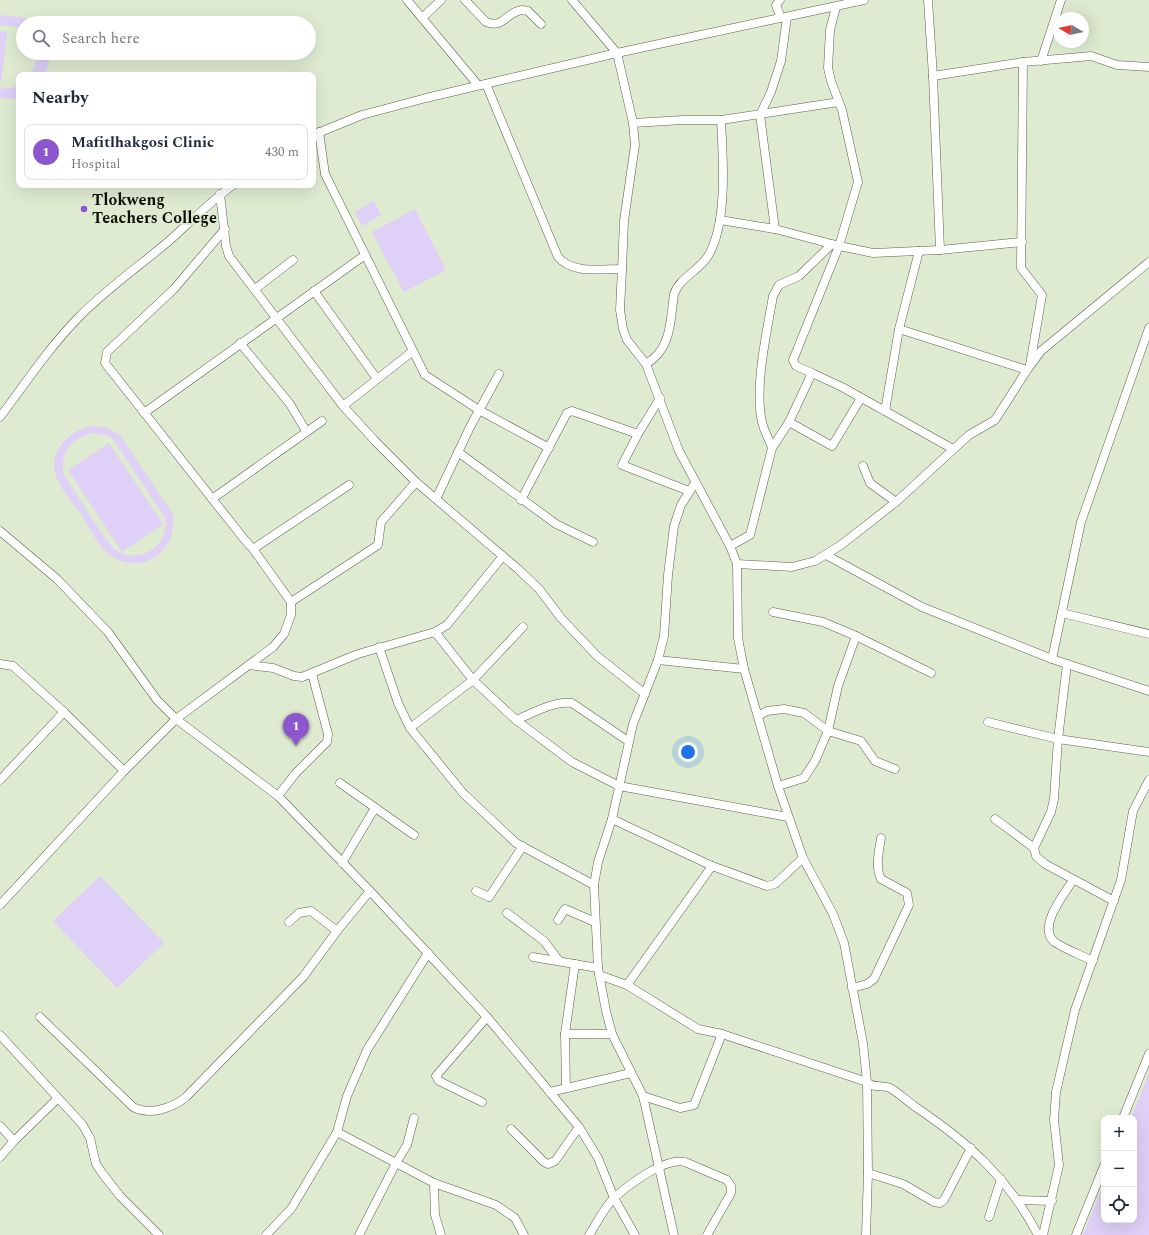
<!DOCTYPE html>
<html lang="en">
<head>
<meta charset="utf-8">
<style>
  body { margin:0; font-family:Spectral,serif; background:#f2f2f3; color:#1f2937 }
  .controls { position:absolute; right:12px; bottom:12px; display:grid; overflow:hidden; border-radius:8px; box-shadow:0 4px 16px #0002 }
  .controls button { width:36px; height:36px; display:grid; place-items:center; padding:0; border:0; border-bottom:1px solid #e0e1e3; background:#fff; color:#1f2937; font:20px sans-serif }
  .compass { position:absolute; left:1053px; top:12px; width:36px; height:36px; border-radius:50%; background:#fff; box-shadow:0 4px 16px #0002; rotate:279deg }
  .you { position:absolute; left:688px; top:752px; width:14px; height:14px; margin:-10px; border:3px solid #fff; border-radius:50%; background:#1a73e8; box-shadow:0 0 0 6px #1a73e833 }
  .badge { display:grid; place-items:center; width:26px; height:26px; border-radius:50%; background:#8c56ce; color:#fff; font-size:13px; font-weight:700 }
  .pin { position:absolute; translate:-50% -33px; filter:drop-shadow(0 1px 2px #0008) }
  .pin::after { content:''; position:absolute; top:21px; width:14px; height:12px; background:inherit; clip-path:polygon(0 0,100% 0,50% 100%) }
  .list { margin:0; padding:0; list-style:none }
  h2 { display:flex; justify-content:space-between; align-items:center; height:52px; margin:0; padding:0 16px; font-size:17px }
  h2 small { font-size:13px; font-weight:400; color:#747a83 }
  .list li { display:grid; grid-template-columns:26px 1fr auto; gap:12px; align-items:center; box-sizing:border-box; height:56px; margin:0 8px 8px; padding:0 8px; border:1px solid #e0e1e3; border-radius:8px }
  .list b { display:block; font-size:15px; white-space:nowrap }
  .list p { margin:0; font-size:13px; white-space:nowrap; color:#747a83 }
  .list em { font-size:13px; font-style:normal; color:#747a83 }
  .icon { flex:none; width:22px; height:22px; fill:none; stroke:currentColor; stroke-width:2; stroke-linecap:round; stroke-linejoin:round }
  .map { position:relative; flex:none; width:1149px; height:1235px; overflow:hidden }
  .search { position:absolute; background:#fff; box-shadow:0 4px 16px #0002; left:16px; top:16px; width:300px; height:44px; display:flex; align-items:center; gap:10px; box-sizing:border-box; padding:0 14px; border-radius:22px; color:#747a83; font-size:15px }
  .panel { position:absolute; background:#fff; box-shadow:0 4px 16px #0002; left:16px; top:72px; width:300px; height:116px; border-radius:8px }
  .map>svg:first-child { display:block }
</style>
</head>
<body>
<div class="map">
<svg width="1149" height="1235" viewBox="0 0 1149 1235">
  <rect width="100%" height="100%" fill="#deebd1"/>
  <g fill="#ded0f6" fill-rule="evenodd">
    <path d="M0 15 26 18 34 23H23V31L17 27 0 25Z"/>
    <path d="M0 31 7 32 1 82H0Z"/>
    <path d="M36 53H49V62L45 75H30L35 67Z"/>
    <path d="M19 85V99L0 98V88L8 89Z"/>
    <path d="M374 201 381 215 362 226 355 212Z"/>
    <path d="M415 209 446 270 404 292 372 232Z"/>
    <path d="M93 426 108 428 120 435 173 514C178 554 139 578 107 553 97 543 90 529 83 517 74 505 63 492 57 479 46 453 69 429 93 426ZM93 433 106 435 113 439 165 518C167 529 163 541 154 548 144 557 128 558 117 551 106 544 74 489 64 475 59 454 72 437 93 433Z"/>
    <path d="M109 443 163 524 122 552 68 470Z"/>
    <path d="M100 876 164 943 117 988 53 921Z"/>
    <path d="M1149 1073V1235H1083L1104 1183V1220H1134V1118H1131Z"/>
  </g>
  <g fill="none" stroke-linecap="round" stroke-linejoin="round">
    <g stroke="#58624c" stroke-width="9">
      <g id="minor">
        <path d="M407 0 478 85"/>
        <path d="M465 0 486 22C504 29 506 12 522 10L528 11 541 24"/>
        <path d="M572 0 617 53 633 123 635 145 624 221 622 269 620 310 623 329 627 340 646 364 679 451 730 546 737 564 738 638 744 669 778 786 803 858 833 914 844 943 863 1043 867 1082 868 1173 866 1235"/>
        <path d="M780 0 776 5 781 18"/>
        <path d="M928 0 933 76 940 250"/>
        <path d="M422 18 441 0"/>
        <path d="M1041 61 1061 0"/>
        <path d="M1023 62 1021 268 1042 295 1030 365"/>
        <path d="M933 76 1023 62 1091 56 1117 65 1149 67"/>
        <path d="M486 84 558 257C572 274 601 269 622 269"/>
        <path d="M633 123 683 120H721L839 102"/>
        <path d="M319 132 325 174 425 375 479 410 549 448"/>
        <path d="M313 135 362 115 426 98 617 53 864 0"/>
        <path d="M220 194 226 246 229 256 343 406 376 442 416 482 518 569 539 589 561 618 597 656 645 694"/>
        <path d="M720 220 775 229 839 246 873 253 940 250 1022 242"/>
        <path d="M775 229 760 115 771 92 781 61 787 17"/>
        <path d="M255 289 293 260"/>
        <path d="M314 291 377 379"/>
        <path d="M899 329 1027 370"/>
        <path d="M240 343 290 404 306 431"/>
        <path d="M646 364C672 349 670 321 674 294 680 277 699 271 708 256 728 223 723 158 721 120"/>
        <path d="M812 373 796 366 793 360 839 246 858 182 842 110 831 81 828 68 830 30 836 7"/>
        <path d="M660 398 638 434 622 465 689 491"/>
        <path d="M343 406 413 351"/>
        <path d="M885 411 899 329 919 251"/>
        <path d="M144 413 365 255"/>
        <path d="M0 417C25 384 48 349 77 319 105 290 138 267 169 241 190 222 210 202 233 185"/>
        <path d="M789 422 832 446 861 398"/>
        <path d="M772 448C769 439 764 431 762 422 754 388 767 331 773 296L779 285 799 276 832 244"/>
        <path d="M458 452 556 524 593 542"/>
        <path d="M863 466 870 483 896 502"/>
        <path d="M212 499 322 421"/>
        <path d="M436 499 470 427 499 374"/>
        <path d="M521 500 567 413 572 411 638 434"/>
        <path d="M0 531 57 579 108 632 157 700 176 719 278 796 370 891 487 1017 579 1127 598 1158 614 1198 635 1235"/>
        <path d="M730 546 750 535 772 448 789 422 812 373 842 387 953 449"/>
        <path d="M253 549 349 485"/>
        <path d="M826 555 922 607 1052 659 1149 691"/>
        <path d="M737 564 792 567 815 561 841 545 896 502 969 435 995 420 1027 370 1041 351 1149 262"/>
        <path d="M291 602 378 545 381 522 416 482"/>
        <path d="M773 612 823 622 856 636 931 673"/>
        <path d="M1062 613 1149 634"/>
        <path d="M435 632 473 680 516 720 572 762 619 786 788 817"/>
        <path d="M379 647 398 703 410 728 463 793 516 843 594 885"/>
        <path d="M1052 659 1081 522 1149 328"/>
        <path d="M658 660 744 669"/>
        <path d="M0 664 13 666 64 712 124 771"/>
        <path d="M249 665 273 668 294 676 302 677 358 654 435 632 447 625 503 556"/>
        <path d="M758 716 767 711 784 709 804 713 828 731 861 741 875 761 895 769"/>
        <path d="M516 720C533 713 553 701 572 703L628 741"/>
        <path d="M988 722 1058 739 1149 752"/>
        <path d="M410 728 473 680 523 627"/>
        <path d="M0 780 64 712"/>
        <path d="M340 783 414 835"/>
        <path d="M778 786 804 778 815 761 828 731 838 686 856 636"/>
        <path d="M278 796 295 774 327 742 328 734 312 674"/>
        <path d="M612 819 712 866 767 886 775 884 803 858"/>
        <path d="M995 819 1034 848 1036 856 1045 864 1114 901"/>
        <path d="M1034 848 1051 812 1054 799 1058 739 1067 664"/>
        <path d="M342 863 375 808"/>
        <path d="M1073 880C1065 893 1035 929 1056 943 1067 950 1081 955 1093 961"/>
        <path d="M476 891 489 897 523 846"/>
        <path d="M0 905 124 771 176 719 273 647 284 634 291 615V602L253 549 244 539 105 363 107 352 174 289 225 229"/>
        <path d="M507 913 544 941 559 961"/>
        <path d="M558 920 565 909 595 922"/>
        <path d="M289 922 299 913 311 911 337 931"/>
        <path d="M533 957 598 968"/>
        <path d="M599 975 627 985 698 1029 722 1034 867 1082C874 1089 882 1084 890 1088 899 1093 908 1102 917 1108 969 1143 1009 1179 1038 1235"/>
        <path d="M627 985 712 866"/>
        <path d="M852 988 867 984 874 979 909 905 907 893 881 879C875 867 879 851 881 838"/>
        <path d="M40 1017 133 1107C150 1116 172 1108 186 1097L303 977 337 931 370 891"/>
        <path d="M565 1034H612"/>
        <path d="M0 1035 82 1124 90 1138 96 1164 102 1173 120 1196 159 1235"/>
        <path d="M566 1088 565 1034 575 964"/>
        <path d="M550 1092 631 1073"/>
        <path d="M643 1096 680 1108 694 1105 722 1034"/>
        <path d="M482 1102 439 1081 436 1076 487 1017"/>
        <path d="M1123 1118 1149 1054"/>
        <path d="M0 1126 14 1141"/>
        <path d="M511 1129 544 1162 548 1164 555 1161 579 1127"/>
        <path d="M337 1132 434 1183 496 1205 515 1218 524 1235"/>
        <path d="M0 1157 14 1141 58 1098"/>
        <path d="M868 1173 903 1184 934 1202 940 1203 944 1200 971 1148"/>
        <path d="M434 1183 435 1215 441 1235"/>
        <path d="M1019 1200 1052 1201"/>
        <path d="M989 1217 1001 1179"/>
        <path d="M266 1235 291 1209 337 1132 347 1096 367 1050 428 953"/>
        <path d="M359 1235 396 1163 407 1145 414 1118"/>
        <path d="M589 1235C597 1223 605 1206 615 1197 630 1184 665 1157 685 1162L727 1180 731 1186V1193L707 1235"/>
        <path d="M674 1235 643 1096 612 1034 606 1011 598 968 594 885 598 862 612 819 633 724 658 660 664 636 668 575 674 526 681 505 695 483"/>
        <path d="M1043 1235 1059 1165 1054 1120 1056 1092 1075 1010 1121 880 1133 811 1149 780"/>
        <path d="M1076 1235 1104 1166"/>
      </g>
    </g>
    <use href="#minor" stroke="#fff" stroke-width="8"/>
  </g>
  <circle fill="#8c56ce" stroke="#deebd1" stroke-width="1.5" cx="84" cy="209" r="4"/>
  <g text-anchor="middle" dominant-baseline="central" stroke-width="4" stroke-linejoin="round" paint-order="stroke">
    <g font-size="16" font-weight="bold" fill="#0d1109" stroke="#deebd1" text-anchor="start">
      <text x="92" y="200">Tlokweng<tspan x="92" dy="18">Teachers College</tspan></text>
    </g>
  </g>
</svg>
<div class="controls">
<button>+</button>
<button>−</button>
<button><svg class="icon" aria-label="locate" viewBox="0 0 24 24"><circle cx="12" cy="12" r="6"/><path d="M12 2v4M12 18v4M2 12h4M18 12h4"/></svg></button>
</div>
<svg class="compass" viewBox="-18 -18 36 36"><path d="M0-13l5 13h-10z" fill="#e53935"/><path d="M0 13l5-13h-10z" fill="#747a83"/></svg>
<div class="you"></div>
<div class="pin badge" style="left:296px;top:746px">1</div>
<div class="search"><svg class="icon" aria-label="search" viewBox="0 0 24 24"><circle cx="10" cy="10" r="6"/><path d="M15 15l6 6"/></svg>Search here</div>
<section class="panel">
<h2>Nearby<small></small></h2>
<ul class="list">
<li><span class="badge">1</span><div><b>Mafitlhakgosi Clinic</b><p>Hospital</p></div><em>430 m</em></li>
</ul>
</section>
</div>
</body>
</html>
